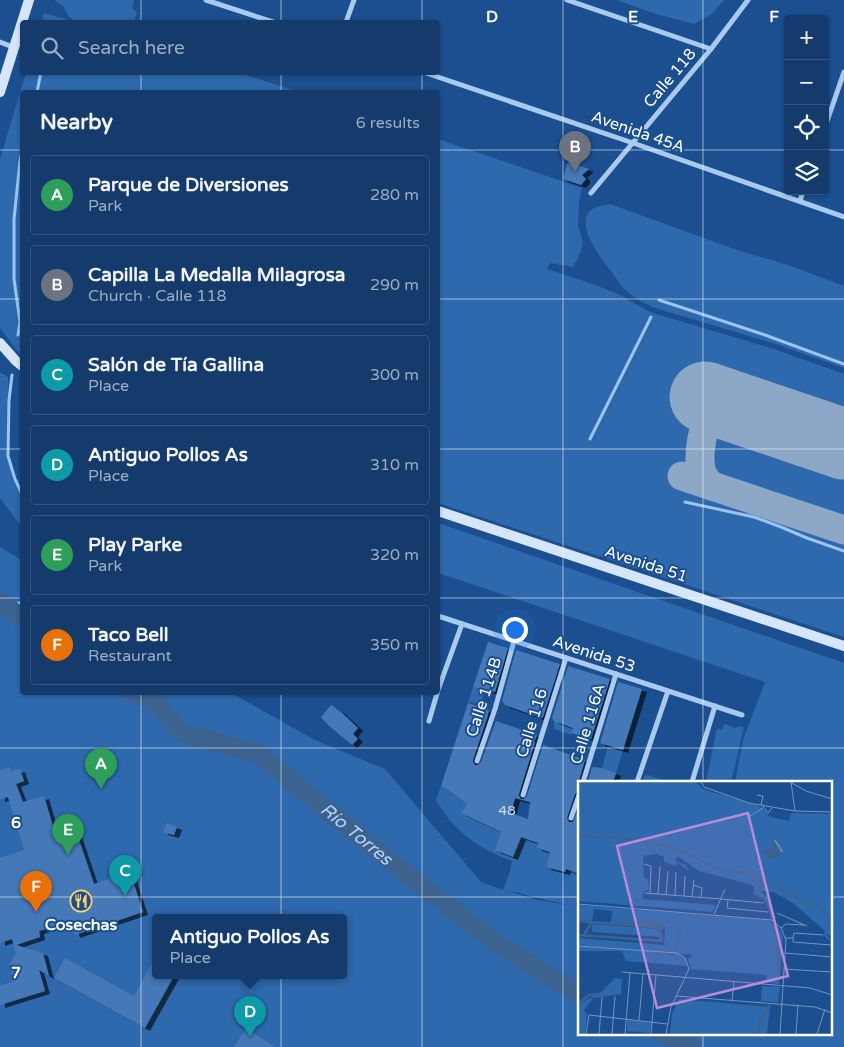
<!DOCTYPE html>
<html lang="en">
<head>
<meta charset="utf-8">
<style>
  body { margin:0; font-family:"Varela Round",sans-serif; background:#214673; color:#f1f3f6 }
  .controls { position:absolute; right:15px; top:15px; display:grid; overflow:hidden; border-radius:5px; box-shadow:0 1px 4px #0004 }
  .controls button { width:45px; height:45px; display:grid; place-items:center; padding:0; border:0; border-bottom:1px solid #33557e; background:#143b6b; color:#f1f3f6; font:25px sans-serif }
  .you { position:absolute; left:514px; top:629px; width:18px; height:18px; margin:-12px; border:4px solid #fff; border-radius:50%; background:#1a73e8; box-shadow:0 0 0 8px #1a73e833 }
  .badge { display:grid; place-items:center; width:32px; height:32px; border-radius:50%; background:#8abfa5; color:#fff; font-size:16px; font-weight:700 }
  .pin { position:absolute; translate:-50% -41px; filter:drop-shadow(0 1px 2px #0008) }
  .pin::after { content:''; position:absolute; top:26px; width:18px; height:15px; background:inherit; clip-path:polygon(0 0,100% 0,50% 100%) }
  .popup { position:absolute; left:152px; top:914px; width:195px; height:65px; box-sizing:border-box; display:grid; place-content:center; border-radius:5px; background:#143b6b; filter:drop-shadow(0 1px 4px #0005); font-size:16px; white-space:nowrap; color:#9dadc1 }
  .popup b { font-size:19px; color:#f1f3f6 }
  .popup::after { content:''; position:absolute; left:50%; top:100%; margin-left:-10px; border:10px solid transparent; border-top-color:#143b6b }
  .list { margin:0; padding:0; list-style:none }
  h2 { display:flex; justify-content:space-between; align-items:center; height:65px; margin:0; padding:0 20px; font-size:21px }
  h2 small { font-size:16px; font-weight:400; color:#9dadc1 }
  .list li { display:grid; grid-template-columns:32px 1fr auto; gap:15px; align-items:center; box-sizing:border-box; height:80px; margin:0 10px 10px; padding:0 10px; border:1px solid #33557e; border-radius:5px }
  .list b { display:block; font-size:19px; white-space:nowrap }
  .list p { margin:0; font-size:16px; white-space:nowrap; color:#9dadc1 }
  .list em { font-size:16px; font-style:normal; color:#9dadc1 }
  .icon { flex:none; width:28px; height:28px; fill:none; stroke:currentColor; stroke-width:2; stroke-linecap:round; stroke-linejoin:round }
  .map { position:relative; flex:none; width:844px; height:1047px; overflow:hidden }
  .search { position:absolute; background:#143b6b; box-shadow:0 1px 4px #0004; left:20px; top:20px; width:420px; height:55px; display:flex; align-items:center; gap:12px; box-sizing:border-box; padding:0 18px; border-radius:5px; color:#9dadc1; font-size:19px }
  .panel { position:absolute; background:#143b6b; box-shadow:0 1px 4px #0004; left:20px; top:90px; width:420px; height:605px; border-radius:5px }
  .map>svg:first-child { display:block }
</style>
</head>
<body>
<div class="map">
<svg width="844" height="1047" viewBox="0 0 844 1047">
  <defs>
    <filter id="shadow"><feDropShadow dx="5" dy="3" stdDeviation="0" flood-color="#0009"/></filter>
  </defs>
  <rect width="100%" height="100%" fill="#1b4f8f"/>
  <g fill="#2e69ad" fill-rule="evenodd">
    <path d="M56 0H134L132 9 137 12 134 22H42L44 13 76 22 69 17 63 6 55 1Z"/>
    <path d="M616 0H724L712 14 694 24 656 14Z"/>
    <path d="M26 73H240L299 92H22V357L0 328V159Z"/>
    <path d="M438 139 582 188 579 203 578 226 583 242 581 252 573 267 550 263 547 269C571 277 595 284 618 294 630 300 641 308 653 313L774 349 844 374V418L708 373 696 407 693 470 681 465 675 482 844 539V637L438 503Z"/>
    <path d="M610 204 737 250 788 265 844 286V368L776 344 655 308C644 303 634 298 625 290 620 285 617 279 613 274 603 261 576 228 589 212 594 206 603 206 610 204Z"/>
    <path d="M0 372 8 377 9 400 8 456 15 479 22 494V527L0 498Z"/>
    <path d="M717 423 844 466V520L723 479C718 474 713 470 711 463 708 456 711 430 717 423Z"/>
    <path d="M438 523 844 663V1047H0V547L22 560V692L231 693 315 740 385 769 481 882 503 890 509 874 512 861C479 849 453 831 436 800L441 786 454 794 467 804 462 813 501 832 496 850 513 856 521 837 538 843 537 848 550 852 546 867 565 872 560 886 567 870 579 874V892L576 906 579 908V1033H830V782H735L743 740 765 682 438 573ZM508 891 521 893V894L568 905 537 900ZM156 918H344V976H156Z"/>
    <path d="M473 687 485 690 481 704 468 702Z"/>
    <path d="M554 721 575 723 571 735 554 729Z"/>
    <path d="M724 724 736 728 738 726 744 727 731 782H706L717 728 722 730Z"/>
    <path d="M608 746 623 750 616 773 602 768Z"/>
    <path d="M648 775 669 782H644V776Z"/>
  </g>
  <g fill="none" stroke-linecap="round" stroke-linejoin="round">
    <g stroke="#9cc4f0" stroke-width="3">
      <path d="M37 92 41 72"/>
      <path d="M659 300 765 335 844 364"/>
      <path d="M18 335 20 322 14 279V219L20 161 22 151"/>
      <path d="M12 375 9 400 8 456 15 479 22 494"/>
      <path d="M590 439 651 317"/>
      <path d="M685 502 754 517 781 527 807 538 844 551"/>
      <path d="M8 608 22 602"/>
    </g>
    <g stroke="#3c6290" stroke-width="19">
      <path d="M0 602 22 618"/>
      <path id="s1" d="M130 692 152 699 183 733 259 754 387 859 497 944 579 994"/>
      <path d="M661 1033 692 1047"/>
    </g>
    <g stroke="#8da7c7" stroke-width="29">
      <path d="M682 476 844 530"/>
      <path d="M711 486C707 480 702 476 701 469 698 456 702 424 712 415 719 409 730 409 739 408"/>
    </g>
    <path stroke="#8da7c7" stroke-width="71" d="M705 397 844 444"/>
  </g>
  <g fill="#4478b7" fill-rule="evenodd" filter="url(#shadow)">
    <path d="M568 162 589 169 582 175 586 179 581 185 563 179Z"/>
    <path d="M488 642 508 648 495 692 473 687Z"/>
    <path d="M516 650 560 664 543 717 541 718 505 705 502 701Z"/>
    <path d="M568 666 610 679 591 739 571 733 573 728 554 721 552 718Z"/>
    <path d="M618 682 642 689 623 750 600 743Z"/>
    <path d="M468 703 489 710 487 718 473 760V762L475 765H478L481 762 496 721 537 735 534 742H535L519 794V796L521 799H524L527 796 543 745 585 760 579 781V791L575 794 567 818 569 822H573L579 808V874L566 869 565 872 546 867 550 852 537 848 538 843 521 837 513 857 495 850 501 832 461 813 467 804 454 794 441 786ZM515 798 530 802 528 819 511 813Z"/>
    <path d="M331 705 341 712 358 728 353 734 358 739 352 745 328 725 321 717Z"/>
    <path d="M9 767 11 771 20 769 24 781 16 784 23 802 44 796 57 840 77 834 94 884 130 872 143 912 75 935 71 921 39 931 40 937 16 945 43 953 49 976 39 970 45 991 0 1005V986L14 981 10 964 16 954 12 939 0 943V858L24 850 8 797 0 799V770Z"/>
    <path d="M592 767 602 768 616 773 613 782H588Z"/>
    <path d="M167 823 177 827 174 835 163 832Z"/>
    <path d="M156 955V976H174L145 1028 54 978 65 958 134 996Z"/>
    <path d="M246 1028 276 1047H234Z"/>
  </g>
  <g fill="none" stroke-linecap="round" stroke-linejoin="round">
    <g stroke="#a9c9ee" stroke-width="5">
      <path d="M206 0 273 22"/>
      <path d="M567 0 711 49"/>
      <path d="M346 22 354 0"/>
      <path d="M0 42 13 47"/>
      <path d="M423 72 633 143 844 217"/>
      <path d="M825 127 844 72"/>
      <path d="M591 193 711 49 748 0"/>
      <path d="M800 201 803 191"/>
      <path d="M438 616 742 715"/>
      <path d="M429 721 438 690 462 624"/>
      <path d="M477 761 495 709 514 641"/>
      <path d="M583 782 616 674"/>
      <path d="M637 782 668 691"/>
      <path d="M692 782 715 706"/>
      <path d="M523 795 566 658"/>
      <path d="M571 818 579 795"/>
    </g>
    <g stroke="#d6e6fa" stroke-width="10">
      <path d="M0 92 29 0"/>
      <path d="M0 343 16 361 22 366"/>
      <path d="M438 511 844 646"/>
    </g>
  </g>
  <path fill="none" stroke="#fff" stroke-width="1" stroke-opacity="0.55" d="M141 0V22M281 0V22M422 0V22M563 0V1047M703 0V782M141 72V92M281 72V92M422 72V92M0 150H22M438 150H788M825 150H844M0 299H22M438 299H844M0 449H22M438 449H844M0 598H22M438 598H844M141 692V1047M281 692V1047M422 692V1047M0 748H844M0 897H579M830 897H844M703 1033V1047"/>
  <defs>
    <g id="restaurant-ring" transform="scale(1.125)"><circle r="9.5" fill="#1b4f8f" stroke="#ffd166" stroke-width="1.5"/><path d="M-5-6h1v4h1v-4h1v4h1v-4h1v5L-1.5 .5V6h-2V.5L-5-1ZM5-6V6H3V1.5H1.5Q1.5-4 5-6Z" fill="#ffd166"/></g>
  </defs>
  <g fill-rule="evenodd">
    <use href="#restaurant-ring" x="81" y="901"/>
  </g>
  <g text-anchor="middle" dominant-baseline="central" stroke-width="4" stroke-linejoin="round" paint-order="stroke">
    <g font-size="14" fill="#d0dded">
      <text x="507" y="810">48</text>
    </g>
    <g font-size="16" fill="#fff" stroke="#1b4f8f">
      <text transform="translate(670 78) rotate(-50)">Calle 118</text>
      <text transform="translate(638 132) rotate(19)">Avenida 45A</text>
      <text transform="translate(646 564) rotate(18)">Avenida 51</text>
      <text transform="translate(594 654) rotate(18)">Avenida 53</text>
      <text transform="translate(484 697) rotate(-72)">Calle 114B</text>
      <text transform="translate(532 723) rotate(-73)">Calle 116</text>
      <text transform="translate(588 724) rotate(-73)">Calle 116A</text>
    </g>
    <g font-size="16" font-weight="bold" fill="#fff" stroke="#1b4f8f">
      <text x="81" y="925">Cosechas</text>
    </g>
    <g font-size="18" font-style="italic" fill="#b5d3f5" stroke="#1b4f8f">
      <text stroke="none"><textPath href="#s1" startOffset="274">Río Torres</textPath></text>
    </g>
  </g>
  <g transform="translate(578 781)">
    <rect width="254" height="254" fill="#1b4f8f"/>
    <path d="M0 1H118L125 8 184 26 192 36 211 40 213 32 254 33V156L248 152 254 162 245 154 247 150 215 122 195 111 182 110 192 118 198 138 195 136 189 121 176 113V106L171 103 121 90 101 76H98L97 80 108 84 111 90 100 82 97 85 86 81V76L78 73 65 75 66 100V97L70 98 71 109 66 110 65 118 138 124 134 131 0 120ZM0 124 190 139 200 146 205 155 201 203 189 202 188 194 113 188 110 178 115 174 0 164V157L86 164 87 146 33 142 34 130 16 128 14 140 0 139ZM14 143 79 148 83 156 14 151ZM0 165 99 172 107 178 110 185 48 180 44 170H0ZM37 197 44 198 43 213 15 217 6 229 9 233 7 253H0V224L23 211ZM184 205 202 206 200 221 183 220ZM101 218 192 226 189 253H92L94 233ZM49 239 73 242 72 252 49 250Z" fill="#2e69ad"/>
    <path d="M201 62 204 65 200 78 189 77 190 69Z" fill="#3c6290"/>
    <path fill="none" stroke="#3c6290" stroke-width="2.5" d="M0 55 47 57 96 67 141 88 168 92 223 119 241 125 254 138M201 63 202 67 185 74 186 71ZM185 100 179 112 189 121 194 137M0 140 86 147M35 140 84 143M195 143 200 161 201 191M0 154 85 160M6 154 14 141M80 160 84 157 81 147M97 171 102 149M78 172 96 174M0 223 11 214 24 213M180 253 181 241 192 224"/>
    <path fill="none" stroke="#7695bc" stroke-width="1" d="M123 1 126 6 171 22 217 30 254 31M212 1 228 10 254 18M213 1 217 30M179 14 185 15 183 24M185 25 190 32 194 27M172 35 185 27M197 59 201 64 205 71 202 69ZM66 83 73 85 72 113M115 104 124 107 123 116M67 112 143 118M80 113 82 85M88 114 90 90M97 114 98 91M106 115 107 95M114 116 116 99M143 118 186 122M150 119 149 127 190 131M0 123 194 139 203 147 208 159 202 253M199 132 229 145M136 133 147 108M203 147 208 143 226 144M207 157H215V161L253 164M215 157 216 152 245 154M0 165 99 172 107 177 111 188 93 226 88 253M207 172 254 176M206 188 254 191M44 191 232 207 254 214M98 215 237 226 254 232M154 219 156 201M61 239 65 193M8 253 11 234 89 243M21 253 24 216M34 253 37 215M47 253 52 192M73 253 78 194M218 253 220 224M239 253 247 228"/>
    <path fill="#b68bdc" fill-opacity="0.15" stroke="#b68bdc" stroke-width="2.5" d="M170 32 210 195 79 227 39 65Z"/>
    <rect width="254" height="254" fill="none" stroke="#fff" stroke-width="2.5"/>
  </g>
  <g font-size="16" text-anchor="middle" font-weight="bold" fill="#fff" stroke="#1b4f8f" stroke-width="4" stroke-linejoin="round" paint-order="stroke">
    <text x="492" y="22">D</text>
    <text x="633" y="22">E</text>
    <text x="774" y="22">F</text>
    <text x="16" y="828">6</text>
    <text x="16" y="978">7</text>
  </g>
</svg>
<div class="controls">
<button>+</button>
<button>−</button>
<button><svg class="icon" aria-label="locate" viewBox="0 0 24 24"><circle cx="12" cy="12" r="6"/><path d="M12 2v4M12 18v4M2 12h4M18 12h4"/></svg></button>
<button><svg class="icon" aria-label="layers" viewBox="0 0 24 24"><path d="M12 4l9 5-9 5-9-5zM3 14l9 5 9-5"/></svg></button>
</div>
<div class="you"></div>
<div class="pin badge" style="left:101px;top:789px;background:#2e9e5b">A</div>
<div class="pin badge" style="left:575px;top:172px;background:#6b7280">B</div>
<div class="pin badge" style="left:125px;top:896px;background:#0f9aa8">C</div>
<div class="pin badge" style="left:250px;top:1037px;background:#0f9aa8">D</div>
<div class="popup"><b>Antiguo Pollos As</b>Place</div>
<div class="pin badge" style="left:68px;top:855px;background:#2e9e5b">E</div>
<div class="pin badge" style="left:36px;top:912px;background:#e8710a">F</div>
<div class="search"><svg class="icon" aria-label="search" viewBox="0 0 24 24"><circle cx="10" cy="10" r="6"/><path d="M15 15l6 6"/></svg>Search here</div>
<section class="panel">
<h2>Nearby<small>6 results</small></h2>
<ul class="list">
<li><span class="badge" style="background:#2e9e5b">A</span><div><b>Parque de Diversiones</b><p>Park</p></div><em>280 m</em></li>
<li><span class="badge" style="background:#6b7280">B</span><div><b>Capilla La Medalla Milagrosa</b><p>Church · Calle 118</p></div><em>290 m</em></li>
<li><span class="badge" style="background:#0f9aa8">C</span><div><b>Salón de Tía Gallina</b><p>Place</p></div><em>300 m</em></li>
<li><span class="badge" style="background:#0f9aa8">D</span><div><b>Antiguo Pollos As</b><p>Place</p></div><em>310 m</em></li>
<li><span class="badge" style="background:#2e9e5b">E</span><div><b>Play Parke</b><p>Park</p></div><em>320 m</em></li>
<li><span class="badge" style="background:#e8710a">F</span><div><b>Taco Bell</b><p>Restaurant</p></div><em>350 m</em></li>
</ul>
</section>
</div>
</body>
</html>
